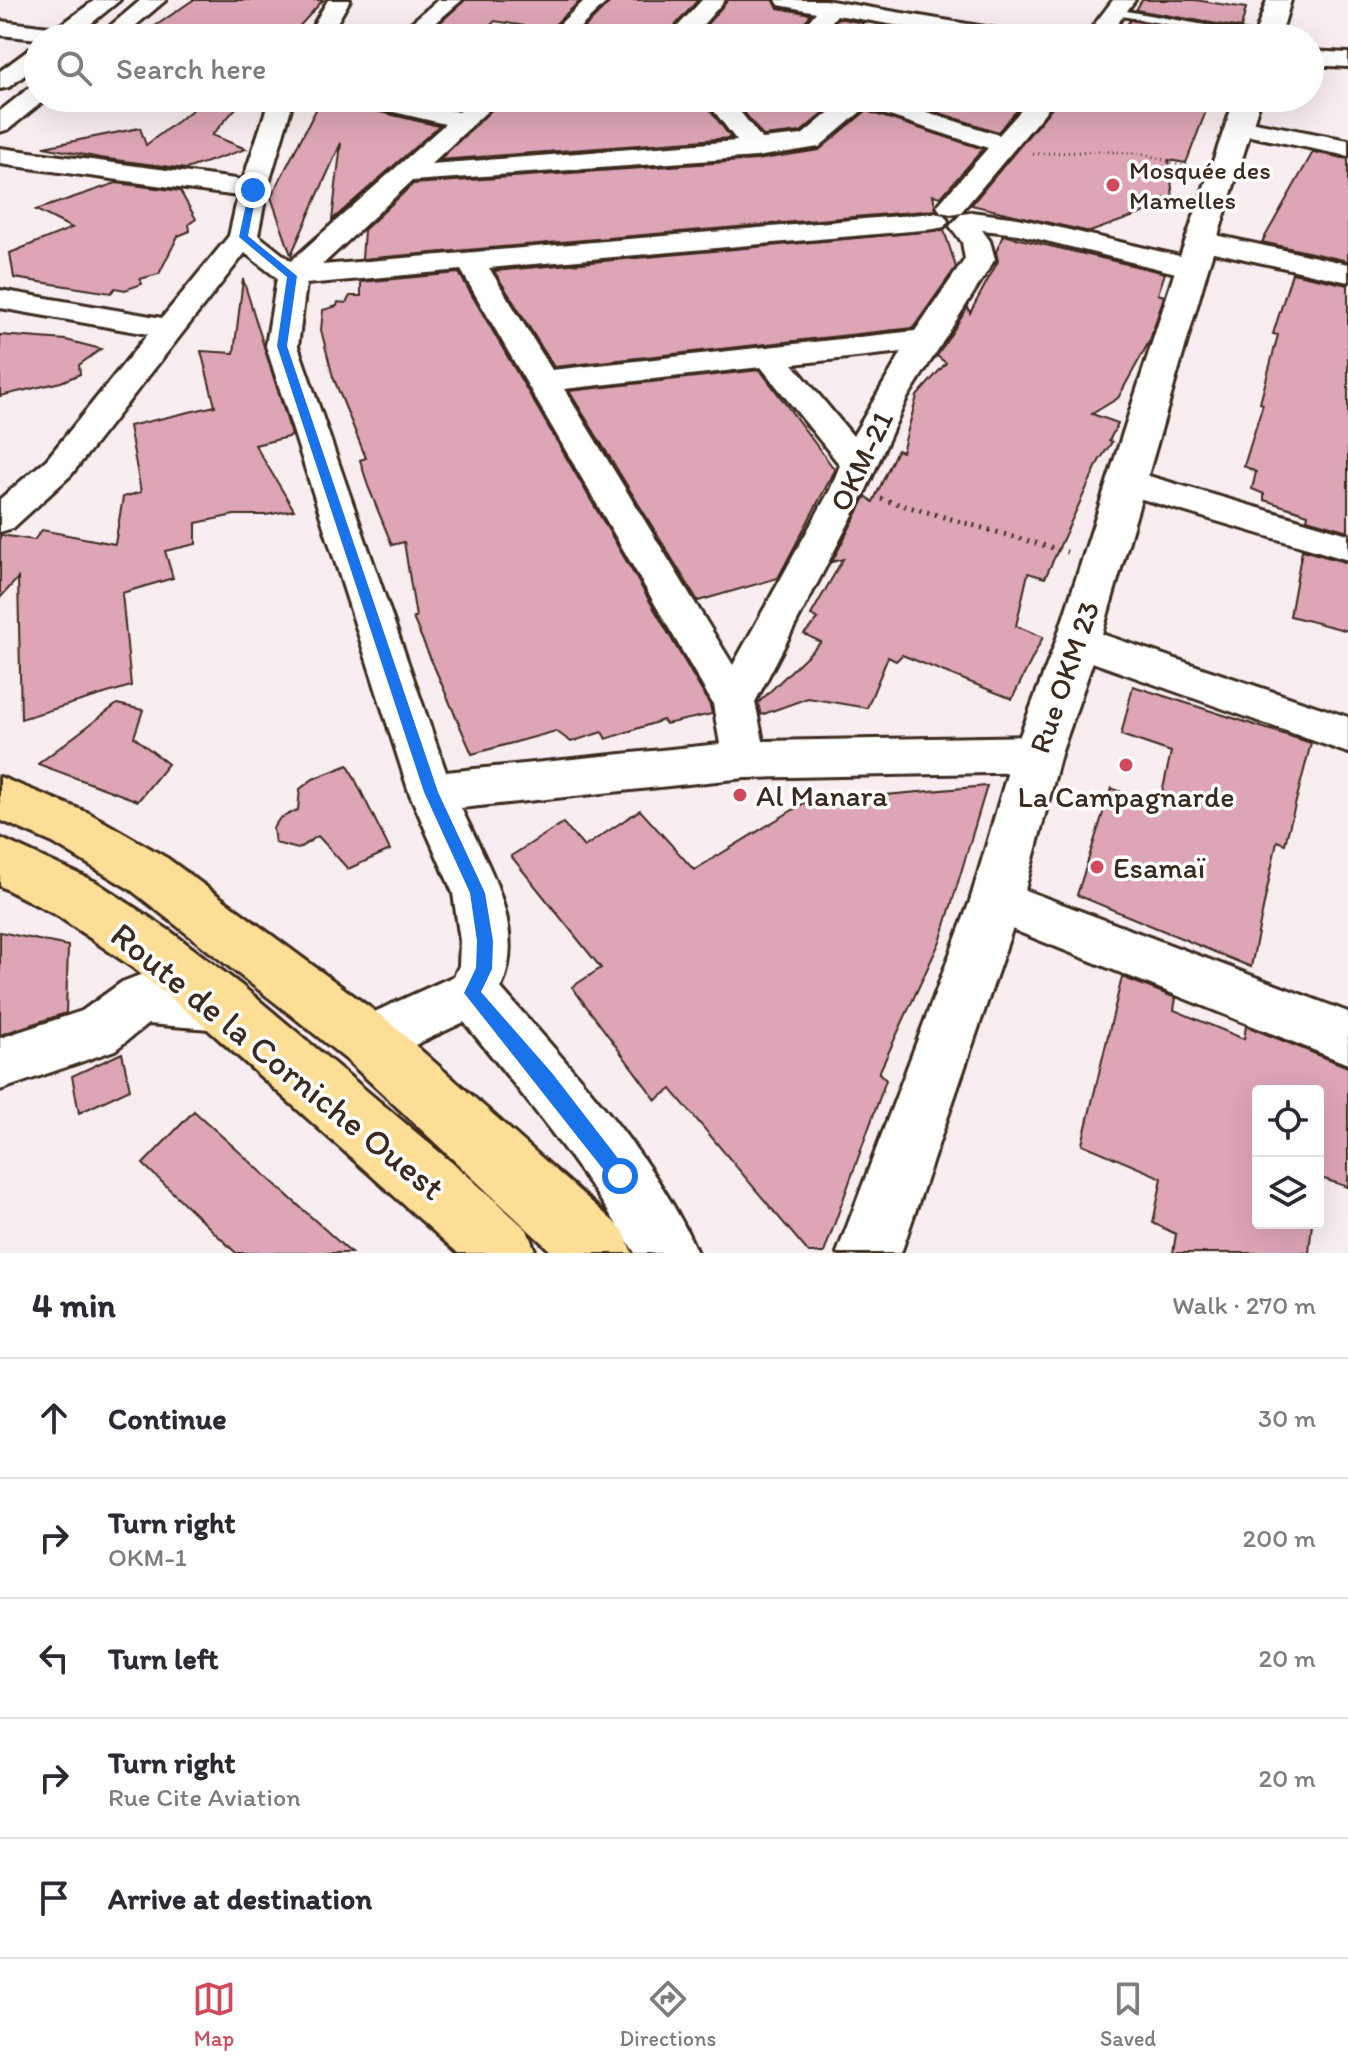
<!DOCTYPE html>
<html lang="en">
<head>
<meta charset="utf-8">
<style>
  body { margin:0; font-family:Itim,sans-serif; background:#f2f2f3; color:#2b2b33 }
  .controls { position:absolute; right:24px; bottom:24px; display:grid; overflow:hidden; border-radius:8px; box-shadow:0 8px 32px #0002 }
  .controls button { width:72px; height:72px; display:grid; place-items:center; padding:0; border:0; border-bottom:2px solid #e1e1e2; background:#fff; color:#2b2b33; font:40px sans-serif }
  .stop { position:absolute; width:24px; height:24px; margin:-18px; border:6px solid #1a73e8; border-radius:50%; background:#fff }
  .stop.end { background:#1a73e8; border-color:#fff; box-shadow:0 2px 8px #0008 }
  .list { margin:0; padding:0; list-style:none }
  h2 { display:flex; justify-content:space-between; align-items:center; height:104px; margin:0; padding:0 32px; font-size:34px }
  h2 small { font-size:26px; font-weight:400; color:#7c7c81 }
  .list li { display:grid; grid-template-columns:52px 1fr auto; gap:24px; align-items:center; box-sizing:border-box; height:120px; padding:0 32px; border-top:2px solid #e1e1e2 }
  .list b { display:block; font-size:30px; white-space:nowrap }
  .list p { margin:0; font-size:26px; white-space:nowrap; color:#7c7c81 }
  .list em { font-size:26px; font-style:normal; color:#7c7c81 }
  .icon { flex:none; width:44px; height:44px; fill:none; stroke:currentColor; stroke-width:2; stroke-linecap:round; stroke-linejoin:round }
  .map { position:relative; flex:none; width:1348px; height:1253px; overflow:hidden }
  .search { position:absolute; background:#fff; box-shadow:0 8px 32px #0002; left:24px; right:24px; top:24px; height:88px; display:flex; align-items:center; gap:20px; box-sizing:border-box; padding:0 28px; border-radius:44px; color:#7c7c81; font-size:30px }
  .sheet { height:704px; background:#fff }
  nav { display:flex; justify-content:space-around; align-items:center; box-sizing:border-box; height:112px; border-top:2px solid #e1e1e2; background:#fff; font-size:22px; color:#7c7c81 }
  nav a { display:grid; justify-items:center; gap:4px }
  nav .on { color:#d1495b }
  .map>svg:first-child { display:block }
</style>
</head>
<body>
<div class="map">
<svg width="1348" height="1253" viewBox="0 0 1348 1253">
  <rect width="100%" height="100%" fill="#f8edf0"/>
  <filter id="ink" filterUnits="userSpaceOnUse"><feTurbulence type="fractalNoise" baseFrequency=".0125" numOctaves="2"/><feDisplacementMap in="SourceGraphic" scale="16" xChannelSelector="R" yChannelSelector="G"/><feConvolveMatrix kernelMatrix="1 2 1 2 8 2 1 2 1" color-interpolation-filters="sRGB"/></filter>
  <g filter="url(#ink)">
    <g fill="#dda5b5" stroke="#3b2a1e" stroke-width="2">
      <path d="M193 0H323L289 38H157L164 32 151 29Z"/>
      <path d="M465 0H581L549 30 495 21 477 38H423Z"/>
      <path d="M612 0H698L664 38H604L578 34Z"/>
      <path d="M728 0H773L778 8 811 14 792 38H695Z"/>
      <path d="M1142 0H1195L1246 8 1241 28 1136 10Z"/>
      <path d="M838 18 863 23 851 38H822Z"/>
      <path d="M1130 20 1225 38H1119Z"/>
      <path d="M208 98H245L212 135 246 149 186 169 100 158 44 147 140 128 146 145Z"/>
      <path d="M322 98H350L355 106 439 126 332 220 341 143 291 255 271 197Z"/>
      <path d="M504 98H579L582 106 595 109 612 106 617 98H701L731 138 439 160Z"/>
      <path d="M733 98H778L785 105 841 98 801 132 763 136Z"/>
      <path d="M893 98H1028L998 132Z"/>
      <path d="M1060 98H1211L1186 163 1169 160 1173 198 1160 199 1146 212 1090 232 971 205Z"/>
      <path d="M866 111 983 149 941 197 933 195 936 210 362 259 364 230 413 184 756 160 819 150Z"/>
      <path d="M1313 152 1348 159V261L1262 242Z"/>
      <path d="M116 183 180 191 196 219 189 224 190 231 178 236 159 274 140 279 142 284 125 290 115 288 111 293 14 278 10 253 72 228 36 210Z"/>
      <path d="M944 230 956 267 913 328 554 367 494 271Z"/>
      <path d="M1003 235 1165 273 1158 294 1164 296 1150 340 1118 398 1092 414 1118 423 1109 441 1112 442 1099 461 1045 578 1028 573 1016 626 1043 637 1012 699 902 655 896 661 888 657 867 708 808 698 761 715 758 703 821 642 804 634 818 619 811 615 843 559 832 562 866 496 873 502 897 450 902 452 917 396 946 363 937 356 968 307 970 313 998 261 996 252Z"/>
      <path d="M459 273 710 705 712 714 666 724 663 720 606 739 602 732 571 742 556 731 472 754 413 618 416 617 404 542 392 545 368 486 360 460 366 458 333 377 321 330 323 310 337 306 338 302 346 303 350 296H361V282Z"/>
      <path d="M1292 273 1348 285V531L1307 519 1308 514 1264 500V494L1252 489 1256 472 1244 466 1263 404 1260 403 1278 335 1273 334Z"/>
      <path d="M243 279 292 436 255 445 294 510 266 515H234L196 523V544L165 551 173 578 122 593 131 686 21 719 18 578 0 598V535L34 540 42 530 115 544 123 497 141 492 129 426 215 406 201 351 234 353Z"/>
      <path d="M0 335 66 340 101 349 79 365 80 374 61 382 0 396Z"/>
      <path d="M760 370 835 470 778 578 698 601 569 391Z"/>
      <path d="M1302 550 1348 563V631L1290 616Z"/>
      <path d="M1133 686 1311 743 1285 844 1277 841 1251 967 1077 895 1111 788 1159 807 1171 752 1121 735Z"/>
      <path d="M117 704 143 710 134 737 168 764 138 801 38 764Z"/>
      <path d="M348 765 390 850 348 869 318 836 298 849 275 843 273 828 280 818 298 810 300 789 313 779Z"/>
      <path d="M987 786 941 939 879 1073 886 1080 824 1253H809L671 1089 656 1100 572 987 601 968 511 856 563 823 584 847 640 810 694 870 806 802Z"/>
      <path d="M0 932 68 946 66 1013 0 1035Z"/>
      <path d="M1122 977 1176 998 1174 1010 1244 1039 1246 1026 1348 1067V1187L1318 1177V1091H1258V1223H1312L1309 1253H1173L1176 1234 1153 1223 1162 1178 1082 1144Z"/>
      <path d="M122 1053 130 1089 79 1113 72 1076Z"/>
      <path d="M194 1111 351 1253H236L143 1164Z"/>
    </g>
    <g fill="none" stroke-linecap="round" stroke-linejoin="round">
      <g stroke="#3b2a1e" stroke-width="6">
        <path id="service" d="M1115 9 1261 35 1267 38H1242L1111 14V10Z"/>
      </g>
      <g stroke="#3b2a1e" stroke-width="6">
        <g id="minor">
          <path d="M95 0H120L82 31 92 38 38 39 0 35V21L57 28Z"/>
          <path d="M141 0H166L121 38H96Z"/>
          <path d="M328 0H350L328 38H306Z"/>
          <path d="M438 0H462L418 38H393Z"/>
          <path d="M585 0H609L569 38H545Z"/>
          <path d="M702 0H725L691 38H667Z"/>
          <path d="M776 0H825L1009 31 1017 33 1020 38H969L837 15 818 38H795L816 12 779 5Z"/>
          <path d="M1113 0H1135L1107 38H1084Z"/>
          <path d="M38 47V65L9 87 0 89V71L30 49Z"/>
          <path d="M1310 51 1348 53V67L1310 65Z"/>
          <path d="M38 86V98H47L9 129 0 132V111L29 88Z"/>
          <path d="M270 98H294L267 190 258 235 291 261 445 124 356 103 353 98H397L459 112 474 98H501L431 164 737 141 704 98H729L762 139 802 135 846 98H883L999 135 1032 98H1057L961 212 951 214 941 212 937 206 988 148 865 108 819 147 756 157 412 181 322 265 934 213 944 215 948 221 944 227 934 229 489 268 552 370 915 331 965 259 962 242 950 226 961 214 971 212 1018 218 1192 259 1202 262 1207 268 1202 274 1192 277 1018 234 982 230 990 241 995 259 906 400 866 490 755 702 763 741 1037 736 1052 741 1059 754 1052 767 1037 772 745 778 461 808C486 862 528 928 501 988 567 1064 658 1159 697 1253H635C585 1171 525 1097 464 1022L368 1067 350 1059 342 1041 350 1023 454 976 459 966 460 941 453 893 409 792 266 346 277 278 245 253 71 475 13 528 0 532V499L47 459 148 334 0 308V290L162 318 229 236 238 196 0 164V148L243 180ZM461 270 713 704 720 744 446 772 298 346 306 284ZM902 352 853 436 793 364ZM761 367 840 465 830 490 733 665 564 389Z"/>
          <path d="M614 98 611 103 594 106 585 104 582 99Z"/>
          <path d="M1239 119 1348 140V156L1230 132 1226 127 1230 122Z"/>
          <path d="M1201 232 1348 264V282L1191 247 1187 241 1191 235Z"/>
          <path d="M1128 470 1348 534V560L1115 491 1110 482 1115 473Z"/>
          <path d="M1078 626 1348 717V753L1064 652 1058 641 1064 630Z"/>
          <path d="M996 879 1348 1012V1064L979 916 972 901 979 886Z"/>
          <path d="M140 975 222 980 240 988 248 1005 240 1022 222 1030 148 1024 115 1050 0 1090V1038L82 1011 122 982Z"/>
        </g>
      </g>
      <g stroke="#3b2a1e" stroke-width="6">
        <g id="tertiary">
          <path d="M1267 0H1291L1280 38H1254Z"/>
          <path d="M1235 98H1261L1208 268 1100 641 1061 754 1022 901 901 1253H837L970 901 1013 754 1056 641 1176 268Z"/>
        </g>
      </g>
      <g stroke="#3b2a1e" stroke-width="6">
        <g id="trunk">
          <path d="M0 777 89 813 167 858 388 1021 623 1230 632 1253H553L348 1061 291 1015 131 890 53 843 0 820Z"/>
          <path d="M0 838 96 882 170 931 242 986 469 1177 527 1230 536 1253H458L202 1024 132 967 58 916 0 886Z"/>
        </g>
      </g>
      <path stroke="#3b2a1e" stroke-width="3" stroke-dasharray="1 4" stroke-linecap="butt" d="M1033 154 1099 151 1144 154 1193 169"/>
      <path stroke="#3b2a1e" stroke-width="5" stroke-dasharray="2 6" stroke-linecap="butt" d="M881 499 1067 552"/>
      <use href="#service" fill="#fff" fill-rule="evenodd"/>
      <use href="#minor" fill="#fff" fill-rule="evenodd"/>
      <use href="#tertiary" fill="#fff" fill-rule="evenodd"/>
      <use href="#trunk" fill="#fdde96" fill-rule="evenodd"/>
    </g>
  </g>
  <path fill="#1a73e8" d="M253 188 257 190 248 236 297 276 287 346 438 792 485 893 493 941 492 969 481 992 552 1073 627 1170 629 1176 627 1183 620 1186 614 1183 464 993 476 968 477 941 470 893 424 792 277 346 287 277 239 237 249 190Z"/>
  <g fill="#d1495b" stroke="#fff" stroke-width="3">
    <circle cx="1113" cy="185" r="8"/>
    <circle cx="1126" cy="765" r="8"/>
    <circle cx="740" cy="795" r="8"/>
    <circle cx="1097" cy="867" r="8"/>
  </g>
  <g text-anchor="middle" dominant-baseline="central" stroke-width="7" stroke-linejoin="round" paint-order="stroke">
    <g font-size="26" fill="#3b2a1e" stroke="#fff" text-anchor="start">
      <text x="1129" y="170">Mosquée des<tspan x="1129" dy="30">Mamelles</tspan></text>
    </g>
    <g font-size="30" fill="#3b2a1e" stroke="#fff">
      <text transform="translate(861 461) rotate(-64)">OKM-21</text>
      <text transform="translate(1064 677) rotate(-71)">Rue OKM 23</text>
    </g>
    <g font-size="30" fill="#3b2a1e" stroke="#fff" text-anchor="start">
      <text x="756" y="795">Al Manara</text>
      <text x="1126" y="796" text-anchor="middle">La Campagnarde</text>
      <text x="1113" y="867">Esamaï</text>
    </g>
    <g font-size="36" fill="#3b2a1e" stroke="#fff">
      <text transform="translate(278 1061) rotate(39)">Route de la Corniche Ouest</text>
    </g>
  </g>
</svg>
<div class="controls">
<button><svg class="icon" aria-label="locate" viewBox="0 0 24 24"><circle cx="12" cy="12" r="6"/><path d="M12 2v4M12 18v4M2 12h4M18 12h4"/></svg></button>
<button><svg class="icon" aria-label="layers" viewBox="0 0 24 24"><path d="M12 4l9 5-9 5-9-5zM3 14l9 5 9-5"/></svg></button>
</div>
<div class="stop" style="left:620px;top:1176px"></div>
<div class="stop end" style="left:253px;top:190px"></div>
<div class="search"><svg class="icon" aria-label="search" viewBox="0 0 24 24"><circle cx="10" cy="10" r="6"/><path d="M15 15l6 6"/></svg>Search here</div>
</div>
<section class="sheet">
<h2>4 min<small>Walk · 270 m</small></h2>
<ul class="list">
<li><svg class="icon" aria-label="ahead" viewBox="0 0 24 24"><path d="M12 20V5M6 11l6-6 6 6"/></svg><div><b>Continue</b></div><em>30 m</em></li>
<li><svg class="icon" aria-label="right" viewBox="0 0 24 24"><path d="M7 20v-9h11M14 6l5 5-5 5"/></svg><div><b>Turn right</b><p>OKM-1</p></div><em>200 m</em></li>
<li><svg class="icon" aria-label="left" viewBox="0 0 24 24"><path d="M17 20v-9H6M10 6l-5 5 5 5"/></svg><div><b>Turn left</b></div><em>20 m</em></li>
<li><svg class="icon" aria-label="right" viewBox="0 0 24 24"><path d="M7 20v-9h11M14 6l5 5-5 5"/></svg><div><b>Turn right</b><p>Rue Cite Aviation</p></div><em>20 m</em></li>
<li><svg class="icon" aria-label="arrive" viewBox="0 0 24 24"><path d="M6 21V4h12l-3 4 3 4H6"/></svg><div><b>Arrive at destination</b></div></li>
</ul>
</section>
<nav>
<a class="on"><svg class="icon" aria-label="map" viewBox="0 0 24 24"><path d="M3 6l6-2 6 2 6-2v14l-6 2-6-2-6 2zM9 4v14M15 6v14"/></svg>Map</a>
<a><svg class="icon" aria-label="directions" viewBox="0 0 24 24"><path d="M12 3l9 9-9 9-9-9zM9 14v-3h6M13 9l2 2-2 2"/></svg>Directions</a>
<a><svg class="icon" aria-label="saved" viewBox="0 0 24 24"><path d="M7 4h10v16l-5-4-5 4z"/></svg>Saved</a>
</nav>
</body>
</html>
